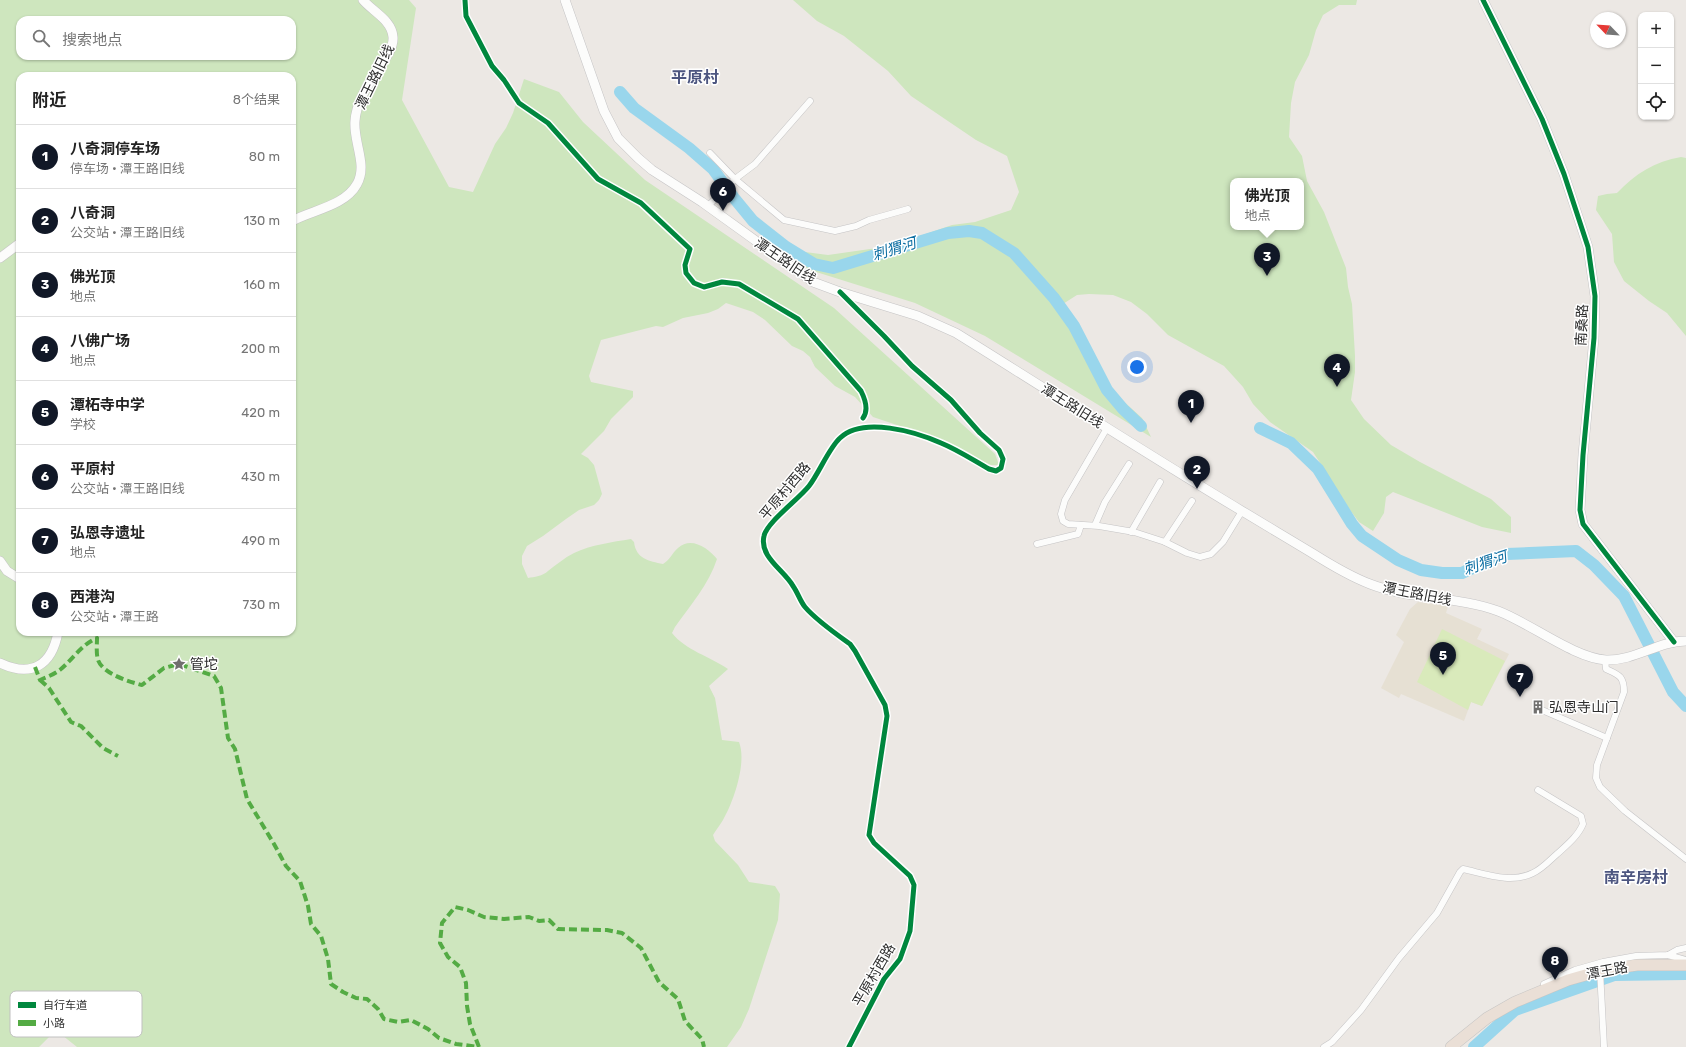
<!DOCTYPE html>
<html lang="zh">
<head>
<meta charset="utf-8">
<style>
  body { margin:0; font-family:Rubik,"Noto Sans SC",sans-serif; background:#f6f6f6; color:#222 }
  .controls { position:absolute; right:12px; top:12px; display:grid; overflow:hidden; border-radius:8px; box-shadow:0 1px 3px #0004 }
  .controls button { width:36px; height:36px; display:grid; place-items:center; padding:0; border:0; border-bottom:1px solid #e0e0e0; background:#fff; color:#222; font:20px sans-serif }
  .compass { position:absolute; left:1590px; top:12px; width:36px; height:36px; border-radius:50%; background:#fff; box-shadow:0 1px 3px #0004; rotate:295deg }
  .you { position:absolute; left:1137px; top:367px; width:14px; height:14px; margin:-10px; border:3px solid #fff; border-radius:50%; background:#1a73e8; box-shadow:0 0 0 6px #1a73e833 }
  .badge { display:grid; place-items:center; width:26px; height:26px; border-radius:50%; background:#111827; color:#fff; font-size:13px; font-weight:700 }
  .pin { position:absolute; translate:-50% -33px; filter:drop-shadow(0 1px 2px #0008) }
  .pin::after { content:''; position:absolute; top:21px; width:14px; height:12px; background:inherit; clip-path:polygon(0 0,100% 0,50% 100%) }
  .popup { position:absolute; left:1230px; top:178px; width:74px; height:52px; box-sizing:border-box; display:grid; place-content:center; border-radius:8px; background:#fff; filter:drop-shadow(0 1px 3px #0005); font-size:13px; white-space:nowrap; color:#767676 }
  .popup b { font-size:15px; color:#222 }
  .popup::after { content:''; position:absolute; left:50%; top:100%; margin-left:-8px; border:8px solid transparent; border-top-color:#fff }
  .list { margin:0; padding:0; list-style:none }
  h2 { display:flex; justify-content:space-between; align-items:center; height:52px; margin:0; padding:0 16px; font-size:17px }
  h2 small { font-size:13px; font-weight:400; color:#767676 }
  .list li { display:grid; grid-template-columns:26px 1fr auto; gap:12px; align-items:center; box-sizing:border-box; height:64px; padding:0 16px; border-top:1px solid #e0e0e0 }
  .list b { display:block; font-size:15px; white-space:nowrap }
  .list p { margin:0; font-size:13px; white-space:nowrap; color:#767676 }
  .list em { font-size:13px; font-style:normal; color:#767676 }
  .icon { flex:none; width:22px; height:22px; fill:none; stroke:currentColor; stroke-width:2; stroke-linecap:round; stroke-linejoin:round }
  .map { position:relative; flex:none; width:1686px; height:1047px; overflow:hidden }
  .search { position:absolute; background:#fff; box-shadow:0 1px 3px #0004; left:16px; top:16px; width:280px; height:44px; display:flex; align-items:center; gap:10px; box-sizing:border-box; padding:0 14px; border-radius:12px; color:#767676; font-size:15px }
  .panel { position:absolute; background:#fff; box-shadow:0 1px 3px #0004; left:16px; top:72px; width:280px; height:564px; border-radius:12px }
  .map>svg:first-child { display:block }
</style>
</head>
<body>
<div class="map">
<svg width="1686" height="1047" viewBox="0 0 1686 1047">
  <rect width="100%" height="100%" fill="#ece8e4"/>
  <path fill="#e6e0d3" d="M1418 602 1448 606 1446 613 1482 629 1477 639 1509 654 1482 706 1471 702 1464 721 1401 694 1399 698 1381 688 1404 642 1396 635 1410 609Z"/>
  <g fill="#cee6be" fill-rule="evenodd">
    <path d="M0 0H409L416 8 402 100 449 187 473 192 495 144 506 128 513 113 524 79 559 92 583 122 645 180 834 308 995 454 999 465H991L915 431 873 417 855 397 835 386 815 367 810 357 803 351 792 346 765 320 753 312 726 303 718 309 708 313 683 318 663 327 656 326 601 340 589 376 591 382 633 391V397L611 419 604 431 581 454 588 458 594 465 602 494 599 500 594 505 579 510 566 519 543 536 527 546 522 556V564L528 578C534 577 543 576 548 571 556 565 564 558 574 553 591 545 612 542 631 539L634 542C636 559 649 561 663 564 670 560 672 553 678 548 691 536 708 548 717 559 709 584 690 606 675 627L672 633C685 650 711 657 728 669L709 686 715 698 722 740 739 742C747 762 734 801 723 820 720 825 716 830 713 835L715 841 738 865 749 882 775 886 780 894 778 920 749 1009 741 1027 727 1047H77L62 1035 49 1037 39 1047H0ZM20 20H292V56H20ZM20 76H292V632H20Z"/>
    <path d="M793 0H1357L1356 5H1339L1323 15 1316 30 1309 55 1295 82 1291 103 1289 137 1302 156 1307 181 1324 212 1346 268 1348 287 1352 304 1355 356V372L1351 400 1364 419 1391 445 1420 462 1491 499 1511 517V533L1482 527 1393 492 1386 497 1384 513 1373 531 1359 522 1341 498 1328 475 1313 452 1270 422 1253 404 1243 387 1224 366 1168 335 1147 314 1131 302 1113 295 1089 294 1077 295 1055 309 1073 332 1087 358 1102 379 1121 399 1142 418 1151 437 985 336 915 303 813 271 806 268 801 260 805 252 828 255 891 246 952 225 975 222 1011 210 1019 192 1007 156 976 140 911 96 888 71 844 36 817 21ZM1233 181H1301V227H1233Z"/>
    <path d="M1681 157 1686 158V336L1667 313 1649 301 1624 281 1614 262 1612 234 1596 210 1598 196 1607 194 1617 193C1635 174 1655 161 1681 157Z"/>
  </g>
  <path fill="#d9eabb" d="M1442 629 1505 661 1482 706 1471 702 1468 710 1417 682Z"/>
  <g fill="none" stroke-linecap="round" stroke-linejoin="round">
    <g stroke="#99d6ec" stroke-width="12">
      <path d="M620 92 634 108 689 148 713 169 734 198 753 221 786 247 814 264 833 268 948 233 969 231 982 233 1014 253 1054 298 1074 326 1107 390 1123 409 1141 426"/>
      <path d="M1260 428 1291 443 1318 469 1352 524 1362 536 1398 560 1421 570 1442 573H1462L1483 563 1507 554 1576 551 1594 565 1624 596 1673 692 1686 706"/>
      <path d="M1474 1047 1515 1010 1614 975 1686 974"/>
    </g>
    <g stroke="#c5c4c5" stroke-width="7">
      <g id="street">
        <path d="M465 0 466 16 492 66 504 80 519 103 548 123 598 179 641 203 690 249 685 265 686 273 694 283 704 287 722 282 739 284 798 319 861 391C865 399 869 410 863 418"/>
        <path d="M710 153 735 179 784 220 835 231 856 226 869 220 908 209"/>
        <path d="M708 206 735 179 755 164 810 101"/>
        <path d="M841 293 884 336 912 366 951 400 980 433 999 450 1003 459 1001 468 996 471 989 469C973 460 958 450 941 443 916 432 863 416 840 438 829 448 819 473 809 486 799 499 767 522 764 536 759 557 784 570 793 586 798 593 800 601 805 607 816 620 836 634 850 644L855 651 885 705 887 716 869 835 874 843 910 876 914 885 910 931 900 959 884 979 849 1047"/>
        <path d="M1107 428 1065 500 1061 514 1063 521 1068 524 1099 526 1134 532 1165 542 1187 553 1200 557 1211 554 1223 542 1242 511"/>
        <path d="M1095 525 1105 502 1129 464"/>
        <path d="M1131 532 1160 482"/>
        <path d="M1165 542 1192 501"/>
        <path d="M1037 544 1078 534 1081 525"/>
        <path d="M1605 660 1606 669C1619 675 1624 676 1624 692L1597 765 1596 778 1600 787 1625 811 1686 859"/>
        <path d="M1542 710 1607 738"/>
        <path d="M1668 955 1686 960"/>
        <path d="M1600 970 1604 1047"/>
        <path d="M1544 984 1575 970 1603 962 1636 956 1668 955 1677 950 1686 948"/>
        <path d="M1324 1047 1332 1042 1361 1010 1399 958 1437 913 1460 872 1463 869C1486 874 1511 884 1533 873 1542 869 1550 860 1557 854 1567 845 1578 836 1583 824L1581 816 1538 790"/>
      </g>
    </g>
    <g stroke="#c5c4c5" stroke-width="10">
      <g id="secondary">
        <path d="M565 0 604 111 618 138 638 158 652 170 702 202 813 282 840 292 918 316 956 333C1051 392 1145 453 1242 511 1265 525 1289 539 1312 553 1331 565 1349 576 1370 584 1411 600 1457 596 1498 611 1530 623 1574 658 1606 660 1634 661 1659 641 1686 641"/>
        <path d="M1483 0 1542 119 1564 174 1588 247 1595 296 1594 338 1583 455 1580 510 1583 524 1674 642"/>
        <path d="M292 221C312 210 345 206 357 184 368 165 353 142 355 121 356 104 366 88 375 74 382 63 394 50 393 37 392 20 372 11 363 0"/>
        <path d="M0 258 20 243"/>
        <path d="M0 561 7 571 20 579"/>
        <path d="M0 663C32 678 52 665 58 632"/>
      </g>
    </g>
    <g stroke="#c6c5c4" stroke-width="12">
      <path id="highway" d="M1451 1047 1487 1018 1515 1002 1568 980 1603 970 1637 965H1686"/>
    </g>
    <use href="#street" stroke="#fcfcfb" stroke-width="6"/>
    <use href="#secondary" stroke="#fcfcfb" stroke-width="9"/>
    <use href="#highway" stroke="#eadfd6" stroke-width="11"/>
    <g stroke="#54ab44" stroke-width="4" stroke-dasharray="8 4" stroke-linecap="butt">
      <path d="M35 667 40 680C47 677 55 674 61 669 73 659 82 644 97 638 97 645 96 653 98 660 103 674 130 682 142 685L164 668 179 664 214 676 221 688 228 738 235 749 247 799 274 844 286 866 300 881 308 906 311 924 321 936 328 959 331 984 343 992 356 998 367 999 378 1009 384 1019 398 1022 411 1020 428 1029 439 1038 456 1044 479 1047"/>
      <path d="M40 680 49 688 71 722 81 726 103 748 118 756"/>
      <path d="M479 1047 470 1024 467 1006 466 983 460 967 448 957 440 943 442 923 455 907 468 910 484 917 504 919 529 917 539 921 549 920 558 929 607 930 622 933 641 948 659 982 678 999 685 1021 702 1039 704 1047"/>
    </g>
    <g stroke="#fff" stroke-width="8">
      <g id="cycleway">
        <path d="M465 0 466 16 492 66 504 80 519 103 548 123 598 179 641 203 690 249 685 265 686 273 694 283 704 287 722 282 739 284 798 319 861 391C865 399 869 410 863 418"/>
        <path d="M1483 0 1542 119 1564 174 1588 247 1595 296 1594 338 1583 455 1580 510 1583 524 1674 642"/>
        <path d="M840 292 884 336 912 366 951 400 980 433 999 450 1003 459 1001 468 996 471 989 469C973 460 958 450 941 443 916 432 863 416 840 438 829 448 819 473 809 486 799 499 767 522 764 536 759 557 784 570 793 586 798 593 800 601 805 607 816 620 836 634 850 644L855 651 885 705 887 716 869 835 874 843 910 876 914 885 910 931 900 959 884 979 849 1047"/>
      </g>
    </g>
    <use href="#cycleway" stroke="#00873e" stroke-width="5"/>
  </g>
  <defs>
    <g id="sight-bare" transform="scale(1.08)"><path d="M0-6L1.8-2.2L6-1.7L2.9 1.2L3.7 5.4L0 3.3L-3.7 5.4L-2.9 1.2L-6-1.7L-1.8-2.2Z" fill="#706f6e" stroke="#fff" stroke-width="2.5" paint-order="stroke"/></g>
    <g id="building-bare" transform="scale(1.08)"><path d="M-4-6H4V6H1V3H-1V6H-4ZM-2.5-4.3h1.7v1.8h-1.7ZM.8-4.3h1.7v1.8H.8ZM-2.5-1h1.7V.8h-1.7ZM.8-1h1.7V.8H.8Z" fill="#706f6e" stroke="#fff" stroke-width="2.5" paint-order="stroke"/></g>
  </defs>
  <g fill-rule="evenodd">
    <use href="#sight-bare" x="179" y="664"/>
    <use href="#building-bare" x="1538" y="707"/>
  </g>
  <g text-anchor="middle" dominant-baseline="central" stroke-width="3" stroke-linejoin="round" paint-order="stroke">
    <g font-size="14" fill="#2e2e2e" stroke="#fff">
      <text transform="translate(375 77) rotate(-64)">潭王路旧线</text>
      <text transform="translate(785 261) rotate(34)">潭王路旧线</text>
      <text transform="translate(1582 325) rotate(-87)">南桑路</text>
      <text transform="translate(1072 406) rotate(32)">潭王路旧线</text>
      <text transform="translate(785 491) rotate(-50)">平原村西路</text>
      <text transform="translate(1417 594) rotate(11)">潭王路旧线</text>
      <text transform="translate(1607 971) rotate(-11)">潭王路</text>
      <text transform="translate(874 975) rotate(-60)">平原村西路</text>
    </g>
    <g font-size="14" fill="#2e2e2e" stroke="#fff" text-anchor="start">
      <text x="190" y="664">管坨</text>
      <text x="1549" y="707">弘恩寺山门</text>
    </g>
    <g font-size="15" font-style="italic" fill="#0d6fa3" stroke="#fff">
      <text transform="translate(894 249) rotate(-17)">刺猬河</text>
      <text transform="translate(1485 563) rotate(-18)">刺猬河</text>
    </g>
    <g font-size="16" font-weight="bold" fill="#4d5680" stroke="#fff">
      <text x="695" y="77">平原村</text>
      <text x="1636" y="877">南辛房村</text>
    </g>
  </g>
  <rect x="10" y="991" width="132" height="46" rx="6" fill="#fff" stroke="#c0c0c0" stroke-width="1"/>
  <rect x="18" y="1002" width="18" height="6" fill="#00873e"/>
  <rect x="18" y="1020" width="18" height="6" fill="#54ab44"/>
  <g font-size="11" fill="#2e2e2e">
    <text x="43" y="1009">自行车道</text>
    <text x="43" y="1027">小路</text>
  </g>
</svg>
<div class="controls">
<button>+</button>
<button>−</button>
<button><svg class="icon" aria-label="locate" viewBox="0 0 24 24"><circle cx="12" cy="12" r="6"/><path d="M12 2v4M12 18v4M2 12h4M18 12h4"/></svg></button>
</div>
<svg class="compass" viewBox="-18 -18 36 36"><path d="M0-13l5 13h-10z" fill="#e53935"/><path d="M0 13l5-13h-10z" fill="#767676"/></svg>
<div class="you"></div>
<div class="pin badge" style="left:1191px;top:423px">1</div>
<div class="pin badge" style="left:1197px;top:489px">2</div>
<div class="pin badge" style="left:1267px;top:276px">3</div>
<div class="popup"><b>佛光顶</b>地点</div>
<div class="pin badge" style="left:1337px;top:387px">4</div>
<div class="pin badge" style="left:1443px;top:675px">5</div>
<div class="pin badge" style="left:723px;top:211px">6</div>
<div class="pin badge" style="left:1520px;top:697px">7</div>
<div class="pin badge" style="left:1555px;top:980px">8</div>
<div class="search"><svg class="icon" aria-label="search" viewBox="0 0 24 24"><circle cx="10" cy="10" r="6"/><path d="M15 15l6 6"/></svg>搜索地点</div>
<section class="panel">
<h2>附近<small>8个结果</small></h2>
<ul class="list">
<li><span class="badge">1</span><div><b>八奇洞停车场</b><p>停车场 · 潭王路旧线</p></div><em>80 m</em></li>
<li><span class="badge">2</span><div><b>八奇洞</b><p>公交站 · 潭王路旧线</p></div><em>130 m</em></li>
<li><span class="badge">3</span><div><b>佛光顶</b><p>地点</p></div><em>160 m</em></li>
<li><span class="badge">4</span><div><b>八佛广场</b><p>地点</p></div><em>200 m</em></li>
<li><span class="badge">5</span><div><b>潭柘寺中学</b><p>学校</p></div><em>420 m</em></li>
<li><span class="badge">6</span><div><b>平原村</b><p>公交站 · 潭王路旧线</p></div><em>430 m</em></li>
<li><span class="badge">7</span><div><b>弘恩寺遗址</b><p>地点</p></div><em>490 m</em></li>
<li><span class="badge">8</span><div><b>西港沟</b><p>公交站 · 潭王路</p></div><em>730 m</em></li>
</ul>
</section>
</div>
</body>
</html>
